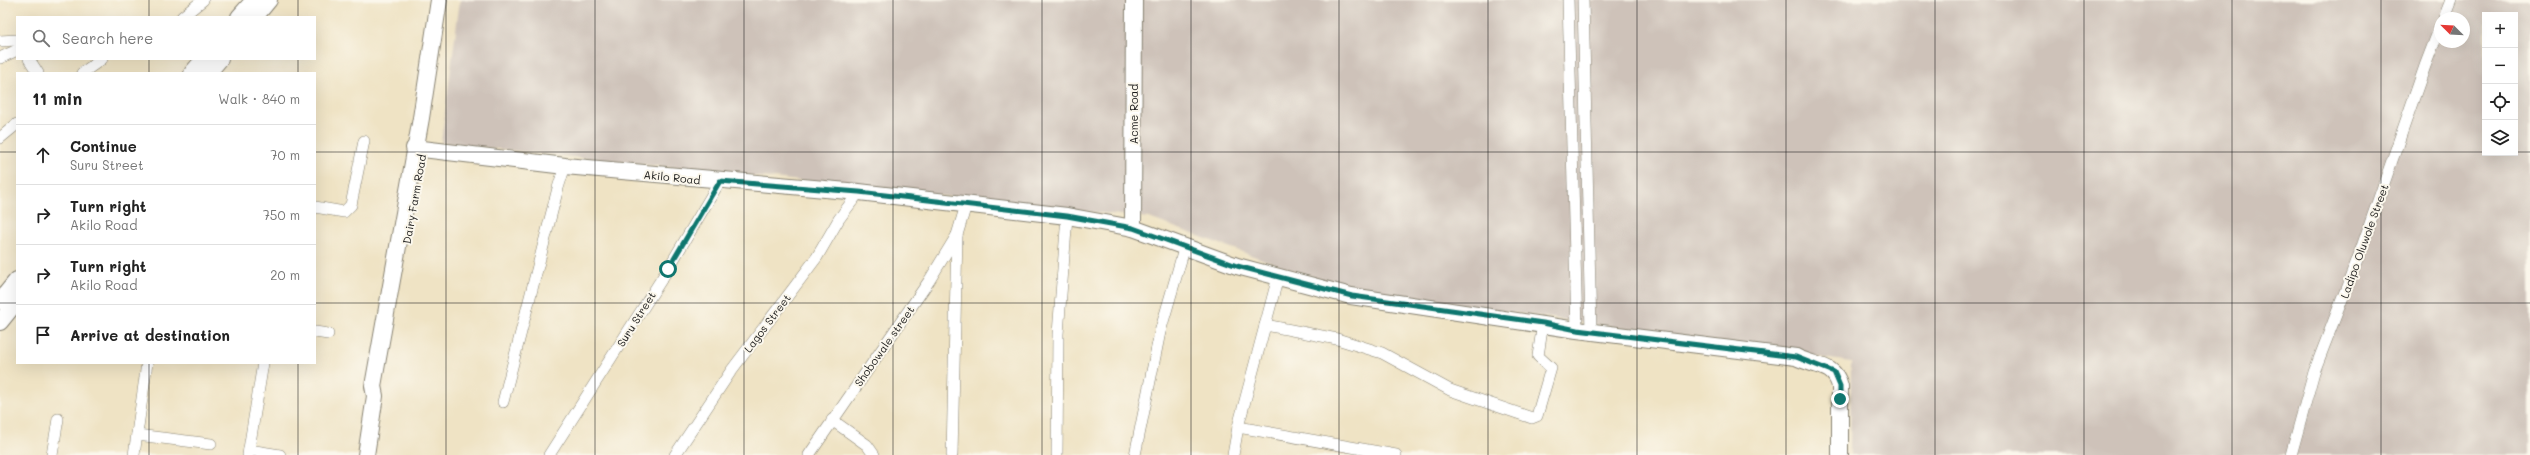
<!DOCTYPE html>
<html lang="en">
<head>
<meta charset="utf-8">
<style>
  body { margin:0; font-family:Mali,sans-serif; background:#f2f2f2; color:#222 }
  .controls { position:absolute; right:12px; top:12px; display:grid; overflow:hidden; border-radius:0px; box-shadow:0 4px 16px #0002 }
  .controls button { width:36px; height:36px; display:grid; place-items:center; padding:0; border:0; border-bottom:1px solid #e0e0e0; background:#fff; color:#222; font:20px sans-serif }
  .compass { position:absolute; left:2434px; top:12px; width:36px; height:36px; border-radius:50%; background:#fff; box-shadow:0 4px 16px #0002; rotate:294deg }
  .stop { position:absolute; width:12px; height:12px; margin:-9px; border:3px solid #0f766e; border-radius:50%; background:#fff }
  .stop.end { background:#0f766e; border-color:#fff; box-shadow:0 1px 4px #0008 }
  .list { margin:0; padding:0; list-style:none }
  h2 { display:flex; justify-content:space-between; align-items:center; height:52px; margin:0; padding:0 16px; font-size:17px }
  h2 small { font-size:13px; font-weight:400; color:#767676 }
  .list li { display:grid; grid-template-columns:26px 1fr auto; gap:12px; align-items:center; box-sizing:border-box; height:60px; padding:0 16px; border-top:1px solid #e0e0e0 }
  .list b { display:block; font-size:15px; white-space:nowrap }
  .list p { margin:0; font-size:13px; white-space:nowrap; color:#767676 }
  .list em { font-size:13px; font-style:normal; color:#767676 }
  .icon { flex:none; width:22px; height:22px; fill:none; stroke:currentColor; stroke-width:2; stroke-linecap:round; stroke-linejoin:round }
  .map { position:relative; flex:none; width:2530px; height:455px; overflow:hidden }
  .search { position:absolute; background:#fff; box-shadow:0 4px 16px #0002; left:16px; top:16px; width:300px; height:44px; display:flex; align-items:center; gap:10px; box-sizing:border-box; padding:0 14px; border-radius:0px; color:#767676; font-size:15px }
  .panel { position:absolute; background:#fff; box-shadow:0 4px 16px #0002; left:16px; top:72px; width:300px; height:292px; border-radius:0px }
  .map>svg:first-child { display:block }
</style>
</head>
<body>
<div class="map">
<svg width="2530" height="455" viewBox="0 0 2530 455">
  <rect width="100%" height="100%" fill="#fbf7ec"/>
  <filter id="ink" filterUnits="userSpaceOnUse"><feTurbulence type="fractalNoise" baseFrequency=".025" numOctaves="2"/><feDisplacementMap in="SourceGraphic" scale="8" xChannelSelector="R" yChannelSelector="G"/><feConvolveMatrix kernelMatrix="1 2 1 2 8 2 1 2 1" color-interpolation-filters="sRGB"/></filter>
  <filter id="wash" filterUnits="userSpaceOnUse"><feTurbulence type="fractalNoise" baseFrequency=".012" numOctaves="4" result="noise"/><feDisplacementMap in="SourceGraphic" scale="16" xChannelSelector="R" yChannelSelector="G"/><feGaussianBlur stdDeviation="0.9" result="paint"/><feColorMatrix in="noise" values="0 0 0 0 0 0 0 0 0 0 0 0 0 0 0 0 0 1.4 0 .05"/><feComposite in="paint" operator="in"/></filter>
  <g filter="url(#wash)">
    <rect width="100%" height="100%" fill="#efe3c4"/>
    <path fill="#cec2b9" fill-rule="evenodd" d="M460 0H2530V455H1850L1851 362 1339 287 1149 218 441 143ZM2485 15H2515V153H2485ZM2440 18H2464V42H2440Z"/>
  </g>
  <g filter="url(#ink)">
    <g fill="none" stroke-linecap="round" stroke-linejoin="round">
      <g stroke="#868070" stroke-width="12">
        <g id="street">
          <path d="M1568 0 1577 330"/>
          <path d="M1583 0 1591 331"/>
          <path d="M182 17 203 0"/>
          <path d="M2444 18 2451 0"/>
          <path d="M0 41 17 40"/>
          <path d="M0 58 17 50"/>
          <path d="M29 59 38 73"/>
          <path d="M82 73 102 59"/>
          <path d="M0 138 17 124"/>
          <path d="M315 207 344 212 351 205 364 141"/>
          <path d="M1265 325 1337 339 1382 353 1450 390 1532 418 1537 416 1551 368 1538 356 1543 323"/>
          <path d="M315 332 328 334"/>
          <path d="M503 402 558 188 565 166"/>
          <path d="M832 420 867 445 874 455"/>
          <path d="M1238 427 1396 455"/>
          <path d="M137 435 211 444"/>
          <path d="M249 450 280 455"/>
          <path d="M52 455 58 419"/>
          <path d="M134 455 147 363"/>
          <path d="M248 455 263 363"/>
          <path d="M549 455 668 269 720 181"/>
          <path d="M675 455 731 371 817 257 839 219 859 192"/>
          <path d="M809 455 929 281 957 235"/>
          <path d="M952 455 957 235 966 205"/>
          <path d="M1057 455 1058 334 1067 216"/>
          <path d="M1135 455 1160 332 1185 246"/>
          <path d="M1233 455 1238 427 1278 277"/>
          <path d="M2291 455 2314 372 2358 258 2425 66 2440 27"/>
        </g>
      </g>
      <g stroke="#868070" stroke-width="18">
        <g id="secondary">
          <path d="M239 17 254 0"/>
          <path d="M255 17 269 0"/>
          <path d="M192 73 204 59"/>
          <path d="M208 73 220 59"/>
          <path d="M414 148 565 166 859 192 1067 216 1133 228 1237 266 1351 296 1577 330 1796 357C1815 367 1834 363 1840 386V455"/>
          <path d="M1133 228 1134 0"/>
          <path d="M0 301 17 280"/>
          <path d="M0 322 17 301"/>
          <path d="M366 455 375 396 373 386 421 118 439 0"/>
        </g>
      </g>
      <use href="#street" stroke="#fff" stroke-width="11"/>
      <use href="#secondary" stroke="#fff" stroke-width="16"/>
    </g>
  </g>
  <g fill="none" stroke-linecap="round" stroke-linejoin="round" filter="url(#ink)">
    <path stroke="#0f766e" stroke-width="5" d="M668 269 720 181 859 192 1067 216 1133 228 1237 266 1352 296 1543 323 1577 330 1796 357 1834 372 1840 386V399"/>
  </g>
  <path fill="none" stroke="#1c1c1c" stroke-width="1" stroke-opacity="0.55" d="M149 0V17M298 0V17M446 0V455M595 0V455M744 0V455M893 0V455M1042 0V455M1191 0V455M1339 0V455M1488 0V455M1637 0V455M1786 0V455M1935 0V455M2084 0V455M2232 0V455M2381 0V455M149 59V73M298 59V73M0 152H17M315 152H2485M2515 152H2530M0 303H17M315 303H2530M149 363V455M298 363V455"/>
  <g text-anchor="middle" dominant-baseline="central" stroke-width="4" stroke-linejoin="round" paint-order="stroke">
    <g font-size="11" fill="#1c1c1c" stroke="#fbf7ec">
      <text transform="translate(1133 114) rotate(-90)">Acme Road</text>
      <text transform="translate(672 177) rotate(6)">Akilo Road</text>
      <text transform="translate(414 199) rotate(-80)">Dairy Farm Road</text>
      <text transform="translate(2364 241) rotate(-70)">Ladipo Oluwole Street</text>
      <text transform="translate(636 319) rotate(-58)">Suru Street</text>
      <text transform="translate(767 323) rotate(-53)">Lagos Street</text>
      <text transform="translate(884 346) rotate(-55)">Shobowale street</text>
    </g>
  </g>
</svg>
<div class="controls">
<button>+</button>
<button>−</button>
<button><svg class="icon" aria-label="locate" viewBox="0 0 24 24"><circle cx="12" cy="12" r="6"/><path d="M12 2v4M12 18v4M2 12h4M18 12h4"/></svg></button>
<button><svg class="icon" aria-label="layers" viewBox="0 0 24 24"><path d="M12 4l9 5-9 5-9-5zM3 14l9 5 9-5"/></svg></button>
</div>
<svg class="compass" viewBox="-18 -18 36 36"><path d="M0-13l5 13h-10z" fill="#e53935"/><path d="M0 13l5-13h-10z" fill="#767676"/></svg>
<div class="stop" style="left:668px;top:269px"></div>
<div class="stop end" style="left:1840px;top:399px"></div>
<div class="search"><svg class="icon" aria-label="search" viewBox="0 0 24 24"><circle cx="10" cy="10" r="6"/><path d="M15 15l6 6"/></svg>Search here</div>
<section class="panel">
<h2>11 min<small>Walk · 840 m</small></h2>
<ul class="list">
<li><svg class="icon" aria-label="ahead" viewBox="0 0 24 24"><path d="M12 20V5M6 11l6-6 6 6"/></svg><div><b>Continue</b><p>Suru Street</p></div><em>70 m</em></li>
<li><svg class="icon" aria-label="right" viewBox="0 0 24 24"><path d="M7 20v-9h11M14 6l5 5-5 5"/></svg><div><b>Turn right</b><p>Akilo Road</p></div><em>750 m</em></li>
<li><svg class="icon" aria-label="right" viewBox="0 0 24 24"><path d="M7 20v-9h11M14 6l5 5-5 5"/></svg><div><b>Turn right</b><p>Akilo Road</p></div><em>20 m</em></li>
<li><svg class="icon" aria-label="arrive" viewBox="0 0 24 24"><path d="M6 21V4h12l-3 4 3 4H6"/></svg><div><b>Arrive at destination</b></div></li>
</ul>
</section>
</div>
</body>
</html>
